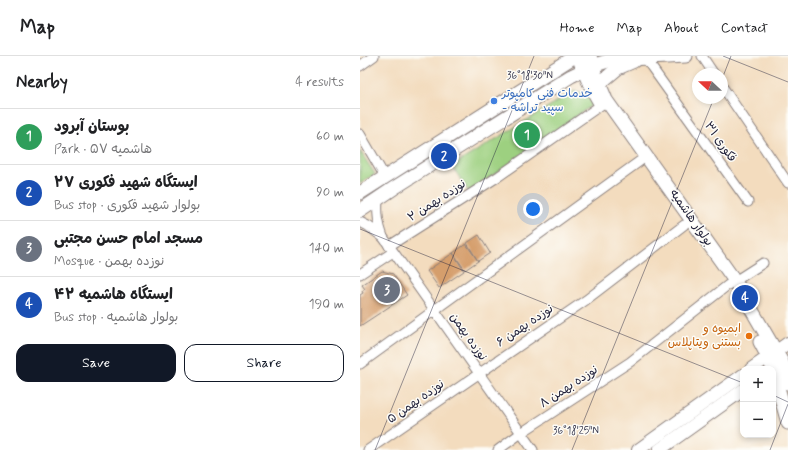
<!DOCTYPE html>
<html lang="en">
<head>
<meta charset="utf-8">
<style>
  body { margin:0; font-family:Mynerve,"Playpen Sans Arabic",sans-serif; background:#f6f6f6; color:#202124 }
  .controls { position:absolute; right:12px; bottom:12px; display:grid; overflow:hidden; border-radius:8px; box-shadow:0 2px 6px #0003 }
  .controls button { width:36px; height:36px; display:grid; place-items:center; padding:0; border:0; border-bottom:1px solid #e0e0e0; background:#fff; color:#202124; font:20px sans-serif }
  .compass { position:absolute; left:332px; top:12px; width:36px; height:36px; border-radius:50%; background:#fff; box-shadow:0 2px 6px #0003; rotate:292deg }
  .you { position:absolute; left:173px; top:153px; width:14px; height:14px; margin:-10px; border:3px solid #fff; border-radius:50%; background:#1a73e8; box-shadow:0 0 0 6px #1a73e833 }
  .badge { display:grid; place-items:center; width:26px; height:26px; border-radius:50%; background:#111827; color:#fff; font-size:13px; font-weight:700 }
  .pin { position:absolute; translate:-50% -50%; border:2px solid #fff; box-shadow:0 1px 4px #0006 }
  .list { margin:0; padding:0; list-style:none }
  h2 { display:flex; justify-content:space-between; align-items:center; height:52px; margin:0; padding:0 16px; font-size:17px }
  h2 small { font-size:13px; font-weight:400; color:#757577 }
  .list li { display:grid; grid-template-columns:26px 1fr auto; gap:12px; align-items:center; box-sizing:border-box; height:56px; padding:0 16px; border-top:1px solid #e0e0e0 }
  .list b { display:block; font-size:15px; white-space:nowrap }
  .list p { margin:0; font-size:13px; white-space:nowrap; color:#757577 }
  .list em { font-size:13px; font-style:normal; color:#757577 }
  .actions { display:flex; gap:8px; padding:12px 16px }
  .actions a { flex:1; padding:9px 0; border:1px solid #111827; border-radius:12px; text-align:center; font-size:14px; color:#111827 }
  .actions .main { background:#111827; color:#fff }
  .map { position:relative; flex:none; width:428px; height:394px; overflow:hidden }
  header { display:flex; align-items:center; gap:24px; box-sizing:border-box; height:56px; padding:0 20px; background:#fff; border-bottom:1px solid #e0e0e0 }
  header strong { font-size:19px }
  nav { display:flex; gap:22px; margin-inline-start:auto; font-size:14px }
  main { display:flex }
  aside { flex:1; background:#fff }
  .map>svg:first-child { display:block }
</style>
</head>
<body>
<header>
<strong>Map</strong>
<nav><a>Home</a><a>Map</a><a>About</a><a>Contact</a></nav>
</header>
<main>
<aside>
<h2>Nearby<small>4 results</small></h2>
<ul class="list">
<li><span class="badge" style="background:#2e9e5b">1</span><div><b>بوستان آبرود</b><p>Park · هاشمیه ۵۷</p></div><em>60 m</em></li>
<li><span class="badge" style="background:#1a4fb4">2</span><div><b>ایستگاه شهید فکوری ۲۷</b><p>Bus stop · بولوار شهید فکوری</p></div><em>90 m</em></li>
<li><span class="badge" style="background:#6b7280">3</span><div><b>مسجد امام حسن مجتبی</b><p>Mosque · نوزده بهمن</p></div><em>140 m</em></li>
<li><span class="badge" style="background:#1a4fb4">4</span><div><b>ایستگاه هاشمیه ۴۲</b><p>Bus stop · بولوار هاشمیه</p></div><em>190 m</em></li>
</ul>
<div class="actions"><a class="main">Save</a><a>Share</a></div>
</aside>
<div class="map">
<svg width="428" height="394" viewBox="0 0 428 394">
  <rect width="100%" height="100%" fill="#fdfcf7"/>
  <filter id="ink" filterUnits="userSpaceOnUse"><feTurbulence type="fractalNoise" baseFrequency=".025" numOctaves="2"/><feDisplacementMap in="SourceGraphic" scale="8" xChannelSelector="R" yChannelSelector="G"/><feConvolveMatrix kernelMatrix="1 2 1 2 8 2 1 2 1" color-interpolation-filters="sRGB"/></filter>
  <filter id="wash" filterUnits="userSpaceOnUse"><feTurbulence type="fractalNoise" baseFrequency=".012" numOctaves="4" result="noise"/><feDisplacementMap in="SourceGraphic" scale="16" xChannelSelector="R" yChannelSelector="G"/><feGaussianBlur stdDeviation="0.9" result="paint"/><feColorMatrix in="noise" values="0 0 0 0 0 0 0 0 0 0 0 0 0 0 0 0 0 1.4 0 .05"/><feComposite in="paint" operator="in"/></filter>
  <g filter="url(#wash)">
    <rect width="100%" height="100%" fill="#f3dcbe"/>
    <g fill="#9dd080" stroke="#60795e">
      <path d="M214 35 227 37 235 47 109 136 92 110Z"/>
      <path d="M0 95 15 118 0 128Z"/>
    </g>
    <g id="blocks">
      <g fill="#d59e6c">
        <path d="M119 179 130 197 118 205 107 187Z"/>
        <path d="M106 188 118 205 105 214 93 197Z"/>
        <path d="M93 197 104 215 79 232 67 215Z"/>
        <path d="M22 215 33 218 47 239 0 270V239L3 237 2 235 5 233 2 229Z"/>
      </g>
    </g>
  </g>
  <g filter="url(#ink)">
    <use href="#blocks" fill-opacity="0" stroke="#8a7f7c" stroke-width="1"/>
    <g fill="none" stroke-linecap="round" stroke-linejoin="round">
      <g stroke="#8a7f7c" stroke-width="11">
        <g id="minor">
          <path d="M342 0 354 18"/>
          <path d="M285 2 388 146"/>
          <path d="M0 10 14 0"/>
          <path d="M362 30 428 127"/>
          <path d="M0 78 25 121"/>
          <path d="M18 143C17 158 18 167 23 181L173 394"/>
          <path d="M0 166 8 170 23 181"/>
          <path d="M29 190 139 120 241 49"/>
          <path d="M0 218 33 196"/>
          <path d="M375 225 403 207"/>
          <path d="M0 308 280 105"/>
          <path d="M8 394 226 244 324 169"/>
          <path d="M138 394 161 377 270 306 368 229"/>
        </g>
      </g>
      <g stroke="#8a7f7c" stroke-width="14">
        <g id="tertiary">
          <path d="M391 313 428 287"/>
          <path d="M278 394 383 319"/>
          <path d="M299 394 383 334"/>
        </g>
      </g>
      <g stroke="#8a7f7c" stroke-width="15">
        <g id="secondary">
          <path d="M218 0C224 17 231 32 240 47"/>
          <path d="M230 0 236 20 246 44 375 225 422 306 428 327"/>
          <path d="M239 28 258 12 274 5"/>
          <path d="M0 137 215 0"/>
          <path d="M0 155 34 132 211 20 232 10 251 4 326 0"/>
          <path d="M400 286 408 301 413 313"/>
          <path d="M413 314 428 367"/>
        </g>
      </g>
      <use href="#minor" stroke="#fff" stroke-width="9"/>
      <use href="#tertiary" stroke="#fff" stroke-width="12"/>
      <use href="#secondary" stroke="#fff" stroke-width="13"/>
    </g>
  </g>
  <path fill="none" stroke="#22223b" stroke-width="1" stroke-opacity="0.45" d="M363 0 428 26M362 23 371 0M0 173 383 327M413 339 428 346M15 394 174 0M212 394 354 42M410 394 428 348"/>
  <circle fill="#3f7fe0" stroke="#fdfcf7" stroke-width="1.5" cx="134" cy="45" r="4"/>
  <circle fill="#e8710a" stroke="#fdfcf7" stroke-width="1.5" cx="389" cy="280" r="4"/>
  <g text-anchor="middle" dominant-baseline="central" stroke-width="3" stroke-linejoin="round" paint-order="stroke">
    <g font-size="12" fill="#366cbe" stroke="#fdfcf7" text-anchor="start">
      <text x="142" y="38">خدمات فنی کامپوتر<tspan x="142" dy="14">- سپید تراشه</tspan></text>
    </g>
    <g font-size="12" fill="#22223b" stroke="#fdfcf7">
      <text transform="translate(360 86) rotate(55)">فکوری ۳۱</text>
      <text transform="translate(77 145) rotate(-33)">نوزده بهمن ۲</text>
      <text transform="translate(331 162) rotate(55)">بولوار هاشمیه</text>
      <text transform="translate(165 270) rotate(-34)">نوزده بهمن ۶</text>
      <text transform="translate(108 281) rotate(55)">نوزده بهمن</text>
      <text transform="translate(209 331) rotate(-33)">نوزده بهمن ۸</text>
      <text transform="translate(56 346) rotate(-35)">نوزده بهمن ۵</text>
    </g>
    <g font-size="12" fill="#c56008" stroke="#fdfcf7" text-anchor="end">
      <text x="381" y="273">ابمیوه و<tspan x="381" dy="14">بستنی ویتاپلاس</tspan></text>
    </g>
  </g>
  <g font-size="10" text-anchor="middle" fill="#22223b" stroke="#fdfcf7" stroke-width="3" stroke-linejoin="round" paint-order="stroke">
    <text x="170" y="23">36°18'30"N</text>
    <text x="216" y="378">36°18'25"N</text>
  </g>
</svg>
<div class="controls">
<button>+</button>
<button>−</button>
</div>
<svg class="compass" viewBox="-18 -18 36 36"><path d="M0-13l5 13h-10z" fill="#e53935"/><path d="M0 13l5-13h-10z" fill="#757577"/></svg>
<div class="you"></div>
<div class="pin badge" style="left:167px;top:79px;background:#2e9e5b">1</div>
<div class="pin badge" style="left:84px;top:100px;background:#1a4fb4">2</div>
<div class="pin badge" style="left:27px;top:234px;background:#6b7280">3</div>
<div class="pin badge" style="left:385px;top:242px;background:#1a4fb4">4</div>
</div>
</main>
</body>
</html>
